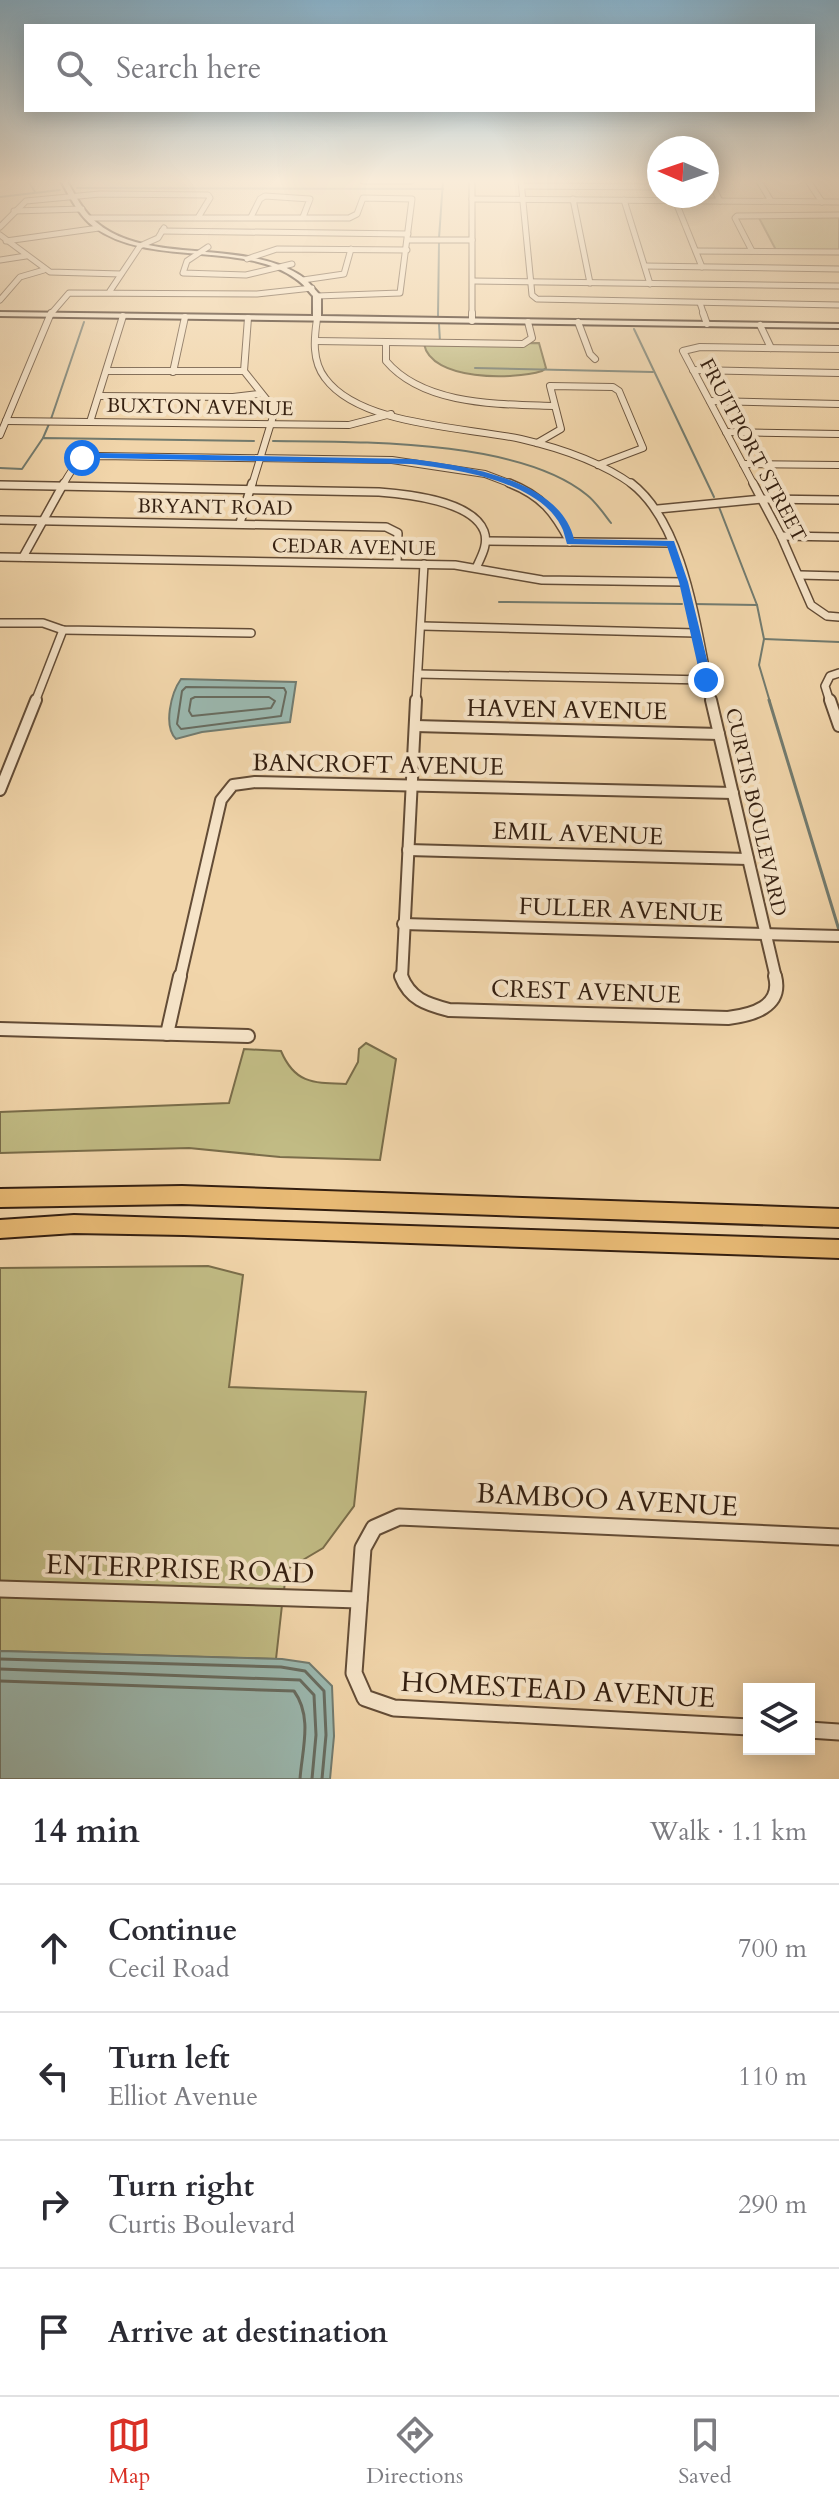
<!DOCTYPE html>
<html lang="en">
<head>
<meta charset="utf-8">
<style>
  body { margin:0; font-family:Cardo,serif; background:#f7f7f7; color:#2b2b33 }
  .controls { position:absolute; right:24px; bottom:24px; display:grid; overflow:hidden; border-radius:0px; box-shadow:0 4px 20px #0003 }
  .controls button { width:72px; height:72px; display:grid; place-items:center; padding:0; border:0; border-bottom:2px solid #e1e1e2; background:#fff; color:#2b2b33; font:40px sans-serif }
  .compass { position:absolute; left:647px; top:136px; width:72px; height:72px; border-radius:50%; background:#fff; box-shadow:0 4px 20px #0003; rotate:272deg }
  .stop { position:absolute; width:24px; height:24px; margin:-18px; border:6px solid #1a73e8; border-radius:50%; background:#fff }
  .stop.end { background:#1a73e8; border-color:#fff; box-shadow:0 2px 8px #0008 }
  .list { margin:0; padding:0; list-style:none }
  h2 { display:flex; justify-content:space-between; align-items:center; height:104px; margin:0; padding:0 32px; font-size:34px }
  h2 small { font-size:26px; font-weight:400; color:#7c7c81 }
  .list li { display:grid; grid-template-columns:52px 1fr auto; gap:24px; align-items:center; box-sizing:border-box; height:128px; padding:0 32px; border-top:2px solid #e1e1e2 }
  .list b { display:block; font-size:30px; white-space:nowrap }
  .list p { margin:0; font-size:26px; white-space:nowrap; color:#7c7c81 }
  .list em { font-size:26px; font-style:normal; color:#7c7c81 }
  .icon { flex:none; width:44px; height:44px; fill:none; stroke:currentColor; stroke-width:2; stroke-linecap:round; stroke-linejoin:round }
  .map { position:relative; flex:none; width:839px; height:1779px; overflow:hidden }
  .search { position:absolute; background:#fff; box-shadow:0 4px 20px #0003; left:24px; right:24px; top:24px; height:88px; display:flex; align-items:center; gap:20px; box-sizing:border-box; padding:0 28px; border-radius:0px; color:#7c7c81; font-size:30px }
  .sheet { height:616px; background:#fff }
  nav { display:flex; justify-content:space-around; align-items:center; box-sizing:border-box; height:112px; border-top:2px solid #e1e1e2; background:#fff; font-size:22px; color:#7c7c81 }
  nav a { display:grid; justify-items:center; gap:4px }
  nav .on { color:#d93025 }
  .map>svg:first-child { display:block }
</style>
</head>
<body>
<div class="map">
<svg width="839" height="1779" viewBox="0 0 839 1779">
  <rect width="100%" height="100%" fill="#f1d5aa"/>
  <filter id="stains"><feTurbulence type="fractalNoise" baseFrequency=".0025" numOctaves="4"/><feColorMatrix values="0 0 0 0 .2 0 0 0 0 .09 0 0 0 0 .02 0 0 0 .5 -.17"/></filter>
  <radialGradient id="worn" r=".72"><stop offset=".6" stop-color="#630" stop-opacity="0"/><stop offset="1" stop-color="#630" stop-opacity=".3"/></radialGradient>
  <g fill="#c1bb84" stroke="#7a6d4a" stroke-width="2">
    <path d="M758 216H839V250H776Z"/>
    <path d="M539 343 546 368 542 371C513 380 431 381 424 344Z"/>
    <path d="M366 1043 396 1059 380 1160 280 1157 189 1148 0 1153V1112L229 1103 244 1049 281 1051C295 1084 314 1083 346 1084L358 1062 359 1049Z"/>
    <path d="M208 1266 243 1275 229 1387 366 1392 354 1506 323 1548 286 1570 284 1591 0 1582V1268Z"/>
    <path d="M0 1596 282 1605 276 1659 0 1651Z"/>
  </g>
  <g fill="#9bb8af" stroke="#727b6f" stroke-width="2">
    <path d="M181 679 296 682 290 722 202 732 176 739C163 726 171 693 181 679Z"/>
    <path d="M0 1651 282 1659 309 1663 332 1686 334 1736 330 1779H0Z"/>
  </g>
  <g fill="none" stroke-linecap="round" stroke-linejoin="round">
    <g stroke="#686c60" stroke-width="2">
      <path d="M186 687 284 688 286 692 281 716 181 729 177 724 182 691Z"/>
      <path d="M195 697H269L275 701 271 708 192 716 189 711 191 699Z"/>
    </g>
    <g stroke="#686c60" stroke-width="3">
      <path d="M0 1659 281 1667 305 1671 324 1691 326 1735 322 1779"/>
      <path d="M0 1669 300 1680 314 1695 316 1735 312 1779"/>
      <path d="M0 1681 294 1691C313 1717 302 1750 300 1779"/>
    </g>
    <g stroke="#727b6f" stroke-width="2">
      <path d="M28 181 35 192"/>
      <path d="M77 188 443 189"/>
      <path d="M0 197 60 190"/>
      <path d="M439 238 443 181"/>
      <path d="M438 316 439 243"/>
      <path d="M439 324 440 342"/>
      <path d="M634 329 714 497"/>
      <path d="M475 368 653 372"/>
      <path d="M51 419 84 322"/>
      <path d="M43 438 49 424"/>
      <path d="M273 441C359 442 519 439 587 495 596 502 604 514 611 523"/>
      <path d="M0 468 22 469 43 438 254 441"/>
      <path d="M719 507 757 605 764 639 759 665 770 702"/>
      <path d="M499 602 682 604"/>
      <path d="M693 604 757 605"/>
      <path d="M764 639 839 642"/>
    </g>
    <path stroke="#727b6f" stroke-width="3" d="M769 700 839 930"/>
    <g stroke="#634c36" stroke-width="7">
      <g id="street-far5">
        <path d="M363 181H411"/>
        <path d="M472 181V315"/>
        <path d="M521 181 532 295 537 299 839 305"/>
        <path d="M710 181 720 201"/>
        <path d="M759 181 771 201"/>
        <path d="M808 181 822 202"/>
        <path d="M522 186 659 187"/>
        <path d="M472 199 839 202"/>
        <path d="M573 199 590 283"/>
        <path d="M624 200 650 284"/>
        <path d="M675 200 702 267"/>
        <path d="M14 211 82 209"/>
        <path d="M251 217 260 199 265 196 310 199 303 217"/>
        <path d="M89 218H349L357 214 363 198 412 199 400 293 317 296"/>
        <path d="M0 227 26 201 100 194 208 195 210 198 199 216"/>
        <path d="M162 231 408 234"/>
        <path d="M0 235 50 272 121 274"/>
        <path d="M408 240H472"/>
        <path d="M6 241 99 228"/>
        <path d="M208 247 187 261 183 273 246 275 292 264"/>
        <path d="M696 251 839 252"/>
        <path d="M752 251 735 218 737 216 839 215"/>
        <path d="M247 259 277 249 407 250"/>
        <path d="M0 260 26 256"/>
        <path d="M645 266 839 269"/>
        <path d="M303 280 344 274 351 249"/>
        <path d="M473 281 839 286"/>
        <path d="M110 291 140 246 158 238 164 228"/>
        <path d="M0 300 20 277 44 270"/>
        <path d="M700 303 704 315"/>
        <path d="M50 315 69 293 257 294 312 288"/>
      </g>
    </g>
    <g stroke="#634c36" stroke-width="8">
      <g id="street-far4">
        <path d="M472 313V321"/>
        <path d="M703 313 707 324"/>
        <path d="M248 318 244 371 275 410 252 485"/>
        <path d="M317 319C314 339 312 361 325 378 360 426 466 427 521 439 560 448 600 461 633 485"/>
        <path d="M578 322 590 354 595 359"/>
        <path d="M760 325 771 348"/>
        <path d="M316 341 523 344 532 338 528 322"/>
        <path d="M386 342V361C424 406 500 404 554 406"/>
        <path d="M693 370 839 373"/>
        <path d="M107 371H244"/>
        <path d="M173 372 185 317"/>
        <path d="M99 396 233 397 259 394"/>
        <path d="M710 401 839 404"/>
        <path d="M6 421 349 425 391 414"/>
        <path d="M90 422 123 316"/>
        <path d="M726 432 839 434"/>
        <path d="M0 435 51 313"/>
        <path d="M537 443 561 429 550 386 613 387 619 391 643 448 598 465"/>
        <path d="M743 464 839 465"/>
        <path d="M0 485H8"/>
        <path d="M63 485C73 467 77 459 98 456L392 460 485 474 514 485"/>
        <path d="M754 485 683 351 700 347 839 349"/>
      </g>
    </g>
    <g stroke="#634c36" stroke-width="10">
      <g id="street-far3">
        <path d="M509 483C542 496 554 512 570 542"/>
        <path d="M631 483C687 526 697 636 712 702"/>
        <path d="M753 483 781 536 811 605 827 616 839 617"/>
        <path d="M0 485 379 492C407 494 472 501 484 531 489 544 481 557 476 568"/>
        <path d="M658 509 762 499 839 500"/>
        <path d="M0 520 386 527 398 533 397 563"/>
        <path d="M240 523 252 483"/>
        <path d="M781 536 839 537"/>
        <path d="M486 541 671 543"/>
        <path d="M0 557 455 565 542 580 684 582"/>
        <path d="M23 557 64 483"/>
        <path d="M800 575 839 576"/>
        <path d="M0 623H43L63 630 251 633"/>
        <path d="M422 626 696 633"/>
        <path d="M418 674 706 680"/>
        <path d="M35 702 63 630"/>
        <path d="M416 702 424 564"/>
        <path d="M830 702 825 686 830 676 839 673"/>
      </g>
    </g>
    <g stroke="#634c36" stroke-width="14">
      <g id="street-far2">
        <path d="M711 700 776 978"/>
        <path d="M830 700 839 726"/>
        <path d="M415 726 719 734"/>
        <path d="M0 790 36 700"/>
        <path d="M408 850 748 859"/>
        <path d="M403 924 839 936"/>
        <path d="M180 978 221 800 233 785 255 782 733 793"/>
        <path d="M402 978 416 700"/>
      </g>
    </g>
    <g stroke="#634c36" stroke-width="16">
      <g id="street-far1">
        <path d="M401 976C410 999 426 1004 449 1010L728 1018C752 1015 783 1007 775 976"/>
        <path d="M0 1029 248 1036"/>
        <path d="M167 1034 180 976"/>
      </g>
    </g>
    <g stroke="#634c36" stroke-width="19">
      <g id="street">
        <path d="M0 1589 359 1600"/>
        <path d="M749 1727 394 1708 365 1698 354 1673 363 1548 374 1528 399 1517 839 1537"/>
        <path d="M809 1730 839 1732"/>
      </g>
    </g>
    <g stroke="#341f10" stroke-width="4">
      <path id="secondary" d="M61 181H67C75 195 83 211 96 222 146 265 240 239 298 274 307 279 314 289 321 296V316L839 324V328L0 316V312L313 316V296C308 291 303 283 296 279 244 240 150 268 94 227 79 216 70 197 61 181Z"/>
    </g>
    <g stroke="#341f10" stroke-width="4">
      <g id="highway">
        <path d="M182 1186 839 1209V1227L182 1204 0 1207V1189Z"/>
        <path d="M74 1215 839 1240V1258L184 1235 74 1233 0 1238V1220Z"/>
      </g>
    </g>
    <use href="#street-far5" stroke="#f6e4c8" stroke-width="5"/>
    <use href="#street-far4" stroke="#f6e4c8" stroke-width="6"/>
    <use href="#street-far3" stroke="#f6e4c8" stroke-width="7"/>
    <use href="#street-far2" stroke="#f6e4c8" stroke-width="10"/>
    <use href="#street-far1" stroke="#f6e4c8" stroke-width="12"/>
    <use href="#street" stroke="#f6e4c8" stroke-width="15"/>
    <use href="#secondary" fill="#f6e4c8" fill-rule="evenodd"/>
    <use href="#highway" fill="#e8ba75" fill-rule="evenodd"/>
  </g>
  <linearGradient id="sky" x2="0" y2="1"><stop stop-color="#89b6d1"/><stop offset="0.42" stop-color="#f9ecd9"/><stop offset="1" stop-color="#f9ecd9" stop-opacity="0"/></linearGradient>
  <rect width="839" height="431" fill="url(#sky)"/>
  <path fill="#1a73e8" d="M98 453 411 459C462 465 560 479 574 539L674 541 688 582 712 680 706 683 701 680 679 582 667 546 567 544C565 538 564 531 561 526 538 481 456 469 411 464L98 458 82 461 77 458Z"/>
  <g text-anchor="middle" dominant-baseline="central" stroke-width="8" stroke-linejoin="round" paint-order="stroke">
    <g font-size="20" fill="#341f10" stroke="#f6e4c8">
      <text transform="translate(200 407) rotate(1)">BUXTON AVENUE</text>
      <text transform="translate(753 450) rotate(62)">FRUITPORT STREET</text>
      <text transform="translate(215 507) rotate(1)">BRYANT ROAD</text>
      <text transform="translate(354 547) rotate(1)">CEDAR AVENUE</text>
      <text transform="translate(756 812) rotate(77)">CURTIS BOULEVARD</text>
    </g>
    <g font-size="24" fill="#341f10" stroke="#f6e4c8">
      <text transform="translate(567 710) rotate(1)">HAVEN AVENUE</text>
      <text transform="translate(378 765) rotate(1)">BANCROFT AVENUE</text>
      <text transform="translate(578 834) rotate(2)">EMIL AVENUE</text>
      <text transform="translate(621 910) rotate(2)">FULLER AVENUE</text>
      <text transform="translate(586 992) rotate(2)">CREST AVENUE</text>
    </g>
    <g font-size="28" fill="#341f10" stroke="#f6e4c8">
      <text transform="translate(607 1500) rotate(3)">BAMBOO AVENUE</text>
      <text transform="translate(180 1569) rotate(2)">ENTERPRISE ROAD</text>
      <text transform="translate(558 1690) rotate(3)">HOMESTEAD AVENUE</text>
    </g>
  </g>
  <rect width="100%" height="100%" filter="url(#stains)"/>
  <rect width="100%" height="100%" fill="url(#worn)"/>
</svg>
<div class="controls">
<button><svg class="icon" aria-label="layers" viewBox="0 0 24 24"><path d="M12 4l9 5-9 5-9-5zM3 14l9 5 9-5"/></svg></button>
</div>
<svg class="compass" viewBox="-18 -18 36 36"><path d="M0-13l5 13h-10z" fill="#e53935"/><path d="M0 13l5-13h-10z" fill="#7c7c81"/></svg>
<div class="stop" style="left:82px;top:458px"></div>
<div class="stop end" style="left:706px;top:680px"></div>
<div class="search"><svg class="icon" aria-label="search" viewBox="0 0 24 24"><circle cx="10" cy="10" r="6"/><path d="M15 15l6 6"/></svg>Search here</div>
</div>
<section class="sheet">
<h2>14 min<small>Walk · 1.1 km</small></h2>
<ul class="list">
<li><svg class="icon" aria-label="ahead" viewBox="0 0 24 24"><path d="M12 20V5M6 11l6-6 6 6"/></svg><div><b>Continue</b><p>Cecil Road</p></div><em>700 m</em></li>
<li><svg class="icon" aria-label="left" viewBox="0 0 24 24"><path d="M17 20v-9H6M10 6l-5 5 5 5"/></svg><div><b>Turn left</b><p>Elliot Avenue</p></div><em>110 m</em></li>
<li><svg class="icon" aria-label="right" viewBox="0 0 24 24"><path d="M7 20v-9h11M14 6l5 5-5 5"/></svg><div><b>Turn right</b><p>Curtis Boulevard</p></div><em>290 m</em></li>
<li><svg class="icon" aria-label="arrive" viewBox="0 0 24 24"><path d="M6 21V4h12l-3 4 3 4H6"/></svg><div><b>Arrive at destination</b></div></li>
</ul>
</section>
<nav>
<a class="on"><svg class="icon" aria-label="map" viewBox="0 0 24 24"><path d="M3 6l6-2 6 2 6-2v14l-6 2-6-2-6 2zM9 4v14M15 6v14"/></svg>Map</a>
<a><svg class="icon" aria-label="directions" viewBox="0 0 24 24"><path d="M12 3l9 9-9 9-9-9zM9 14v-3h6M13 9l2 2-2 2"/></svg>Directions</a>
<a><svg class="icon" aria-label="saved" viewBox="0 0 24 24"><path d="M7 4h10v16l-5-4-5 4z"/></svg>Saved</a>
</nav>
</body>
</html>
